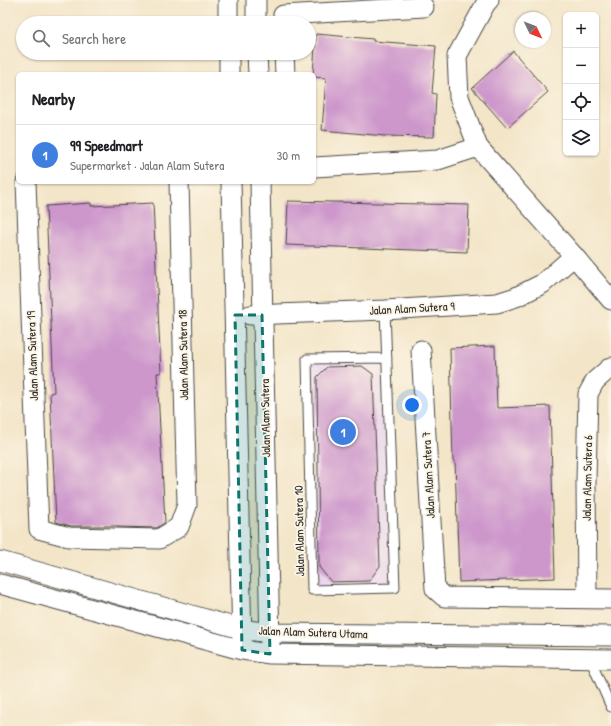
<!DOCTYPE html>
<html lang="en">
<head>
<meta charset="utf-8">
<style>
  body { margin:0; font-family:"Patrick Hand",sans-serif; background:#f2f2f2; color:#202124 }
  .controls { position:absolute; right:12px; top:12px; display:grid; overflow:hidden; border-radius:6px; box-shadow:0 1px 3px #0004 }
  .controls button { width:36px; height:36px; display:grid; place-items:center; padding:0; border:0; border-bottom:1px solid #e0e0e0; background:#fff; color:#202124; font:20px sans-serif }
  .compass { position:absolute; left:515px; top:12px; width:36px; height:36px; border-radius:50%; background:#fff; box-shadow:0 1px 3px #0004; rotate:133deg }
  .you { position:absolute; left:412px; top:405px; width:14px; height:14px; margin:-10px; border:3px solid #fff; border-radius:50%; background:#1a73e8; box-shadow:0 0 0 6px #1a73e833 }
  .badge { display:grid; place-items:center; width:26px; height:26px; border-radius:50%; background:#2563eb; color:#fff; font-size:13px; font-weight:700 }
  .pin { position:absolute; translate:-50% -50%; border:2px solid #fff; box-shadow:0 1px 4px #0006 }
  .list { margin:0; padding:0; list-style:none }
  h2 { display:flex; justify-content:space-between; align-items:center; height:52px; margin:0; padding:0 16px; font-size:17px }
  h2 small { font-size:13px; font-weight:400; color:#757577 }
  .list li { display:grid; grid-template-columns:26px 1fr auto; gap:12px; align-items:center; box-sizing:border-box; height:60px; padding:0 16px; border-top:1px solid #e0e0e0 }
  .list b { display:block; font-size:15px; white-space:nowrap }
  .list p { margin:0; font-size:13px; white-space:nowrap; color:#757577 }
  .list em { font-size:13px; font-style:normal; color:#757577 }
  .icon { flex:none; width:22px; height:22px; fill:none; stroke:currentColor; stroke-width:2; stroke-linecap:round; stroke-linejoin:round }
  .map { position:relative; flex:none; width:611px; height:726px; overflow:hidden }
  .search { position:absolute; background:#fff; box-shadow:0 1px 3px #0004; left:16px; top:16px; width:300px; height:44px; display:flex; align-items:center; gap:10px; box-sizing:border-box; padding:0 14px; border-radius:22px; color:#757577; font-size:15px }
  .panel { position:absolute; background:#fff; box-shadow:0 1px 3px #0004; left:16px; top:72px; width:300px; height:112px; border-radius:6px }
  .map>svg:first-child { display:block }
</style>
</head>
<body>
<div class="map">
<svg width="611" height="726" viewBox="0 0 611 726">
  <rect width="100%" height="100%" fill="#fcf5e5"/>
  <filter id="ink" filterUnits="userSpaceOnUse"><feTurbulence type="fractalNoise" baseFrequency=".025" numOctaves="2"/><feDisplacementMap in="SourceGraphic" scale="8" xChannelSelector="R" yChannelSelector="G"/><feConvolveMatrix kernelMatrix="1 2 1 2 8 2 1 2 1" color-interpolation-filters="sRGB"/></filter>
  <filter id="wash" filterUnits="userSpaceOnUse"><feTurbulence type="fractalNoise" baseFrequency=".012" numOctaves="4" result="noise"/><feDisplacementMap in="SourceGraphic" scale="16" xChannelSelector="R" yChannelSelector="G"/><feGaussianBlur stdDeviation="0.9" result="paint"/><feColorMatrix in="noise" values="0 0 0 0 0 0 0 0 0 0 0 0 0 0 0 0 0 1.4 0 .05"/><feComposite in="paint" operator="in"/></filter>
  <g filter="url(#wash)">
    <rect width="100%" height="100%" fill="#f3e5c8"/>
    <path fill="#e7d2ef" d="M311 362H383L391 585 317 587Z"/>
    <g id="blocks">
      <g fill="#cd97cc">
        <path d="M316 34 373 39V41L436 46 432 93 436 94 434 137 385 136 322 130 326 78 314 77V74H313Z"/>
        <path d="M513 51 548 92 507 128 472 88Z"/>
        <path d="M288 201 469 205 467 252 286 245Z"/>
        <path d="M91 203V206L153 203 161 373H157L165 522 157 528 117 527V526H71L56 522 50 393 54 392 46 206Z"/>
        <path d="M495 346 497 408 550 406 555 578 459 582 455 461H453L450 348Z"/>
        <path d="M362 366 373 374 380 566 369 581 331 582 319 567 317 377 327 367Z"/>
      </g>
    </g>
  </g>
  <g filter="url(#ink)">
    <use href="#blocks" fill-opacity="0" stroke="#494743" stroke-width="1"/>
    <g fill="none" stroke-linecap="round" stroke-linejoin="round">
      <g stroke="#494743" stroke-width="11">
        <g id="lane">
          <path d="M385 310 395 588 312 590 307 359 387 358"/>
          <path d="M590 659 611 707"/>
        </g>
      </g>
      <g stroke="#494743" stroke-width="21">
        <g id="street">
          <path d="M228 0V23"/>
          <path d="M256 0V23"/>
          <path d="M489 0 486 3 457 56 459 97 478 147 574 256 611 300"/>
          <path d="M283 15 424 7"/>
          <path d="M229 53V74"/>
          <path d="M257 53 258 74"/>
          <path d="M284 53 285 74"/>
          <path d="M314 167 438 160 478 147"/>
          <path d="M26 182 39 529 69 537 159 539 179 527 187 505 179 182"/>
          <path d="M231 182 242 641"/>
          <path d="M260 182 270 644"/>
          <path d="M250 315 385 310 497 303 516 297 542 284 574 256"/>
          <path d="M421 350 435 589 444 597 611 599"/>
          <path d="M0 561 241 629 269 633 611 636"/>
          <path d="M0 584 242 650 270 654 611 659"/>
          <path d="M587 598 586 481 588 394 595 381 611 367"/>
        </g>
      </g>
      <use href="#lane" stroke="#fff" stroke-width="9"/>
      <use href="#street" stroke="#fff" stroke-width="19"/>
    </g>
  </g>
  <path fill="#0f766e" fill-opacity="0.2" stroke="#0f766e" stroke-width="3" stroke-dasharray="8 5" stroke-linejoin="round" d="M235 315H262L270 654 242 650Z"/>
  <g text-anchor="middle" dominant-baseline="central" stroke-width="3.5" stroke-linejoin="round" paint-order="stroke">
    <g font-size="12" fill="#2b2b2b" stroke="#fcf5e5">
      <text transform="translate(412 308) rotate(-3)">Jalan Alam Sutera 9</text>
      <text transform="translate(183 355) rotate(-91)">Jalan Alam Sutera 18</text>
      <text transform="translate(32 356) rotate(-92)">Jalan Alam Sutera 19</text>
      <text transform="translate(265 418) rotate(-91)">Jalan Alam Sutera</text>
      <text transform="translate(428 475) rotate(-93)">Jalan Alam Sutera 7</text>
      <text transform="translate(587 478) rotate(-89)">Jalan Alam Sutera 6</text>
      <text transform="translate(299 531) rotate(-91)">Jalan Alam Sutera 10</text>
      <text transform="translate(313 632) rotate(2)">Jalan Alam Sutera Utama</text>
    </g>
  </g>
</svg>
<div class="controls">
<button>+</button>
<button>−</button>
<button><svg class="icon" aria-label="locate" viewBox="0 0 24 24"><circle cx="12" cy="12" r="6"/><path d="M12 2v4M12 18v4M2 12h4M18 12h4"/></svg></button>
<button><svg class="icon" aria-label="layers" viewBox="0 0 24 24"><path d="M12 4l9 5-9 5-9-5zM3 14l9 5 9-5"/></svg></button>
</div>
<svg class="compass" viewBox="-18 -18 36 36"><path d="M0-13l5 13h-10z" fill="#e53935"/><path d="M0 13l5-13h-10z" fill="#757577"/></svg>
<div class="you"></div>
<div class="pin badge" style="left:343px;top:432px;background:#3f7fe0">1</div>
<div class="search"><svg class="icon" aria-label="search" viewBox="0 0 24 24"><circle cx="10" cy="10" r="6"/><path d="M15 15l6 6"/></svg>Search here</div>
<section class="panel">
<h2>Nearby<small></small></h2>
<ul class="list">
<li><span class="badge" style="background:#3f7fe0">1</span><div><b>99 Speedmart</b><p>Supermarket · Jalan Alam Sutera</p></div><em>30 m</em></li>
</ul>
</section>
</div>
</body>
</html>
